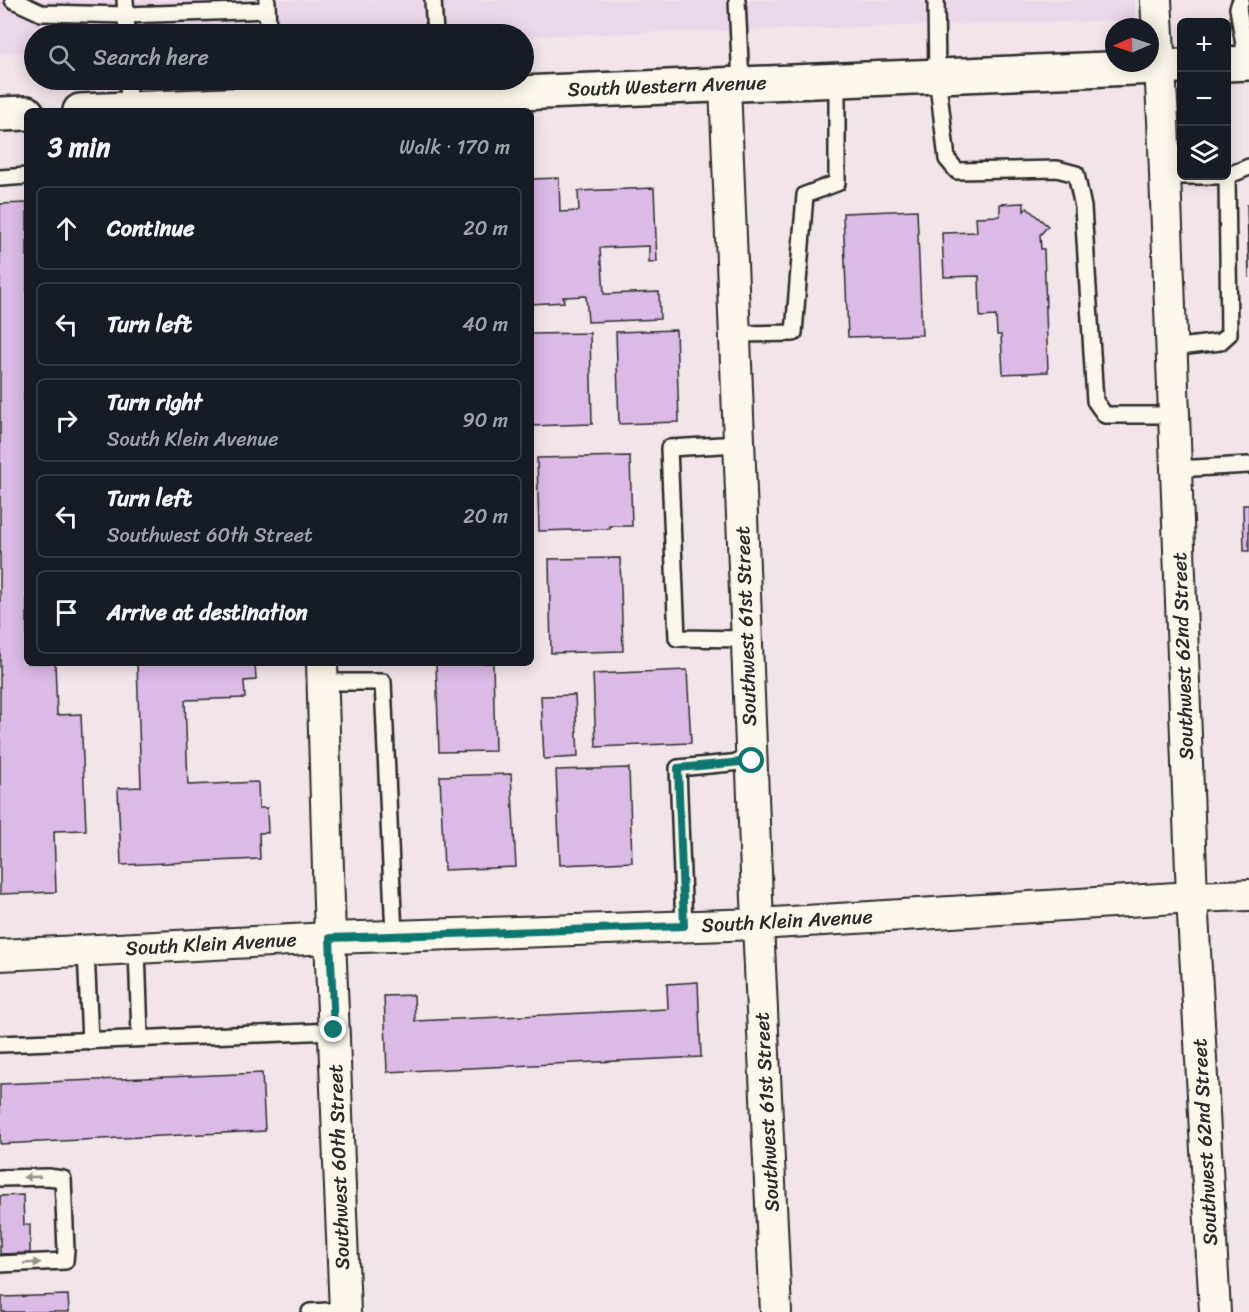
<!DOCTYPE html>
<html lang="en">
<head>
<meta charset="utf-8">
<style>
  body { margin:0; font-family:Sriracha,sans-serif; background:#20242c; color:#f1f3f6 }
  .controls { position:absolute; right:18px; top:18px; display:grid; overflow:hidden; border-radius:9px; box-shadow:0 3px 15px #0003 }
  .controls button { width:54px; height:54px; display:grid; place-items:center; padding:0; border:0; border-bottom:2px solid #363941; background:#171b24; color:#f1f3f6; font:30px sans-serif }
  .compass { position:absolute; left:1105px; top:18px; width:54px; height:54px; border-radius:50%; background:#171b24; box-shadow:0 3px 15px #0003; rotate:268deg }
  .stop { position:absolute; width:18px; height:18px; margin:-14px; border:4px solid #0f766e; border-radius:50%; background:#fff }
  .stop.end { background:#0f766e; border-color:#fff; box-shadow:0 2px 6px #0008 }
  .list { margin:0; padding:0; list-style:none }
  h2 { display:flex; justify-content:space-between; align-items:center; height:78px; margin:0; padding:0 24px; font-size:26px }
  h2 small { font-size:20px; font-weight:400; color:#9ea1a6 }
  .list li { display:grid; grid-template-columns:39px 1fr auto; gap:18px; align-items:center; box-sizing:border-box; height:84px; margin:0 12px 12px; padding:0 12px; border:2px solid #363941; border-radius:9px }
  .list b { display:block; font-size:22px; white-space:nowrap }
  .list p { margin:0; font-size:20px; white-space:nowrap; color:#9ea1a6 }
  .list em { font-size:20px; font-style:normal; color:#9ea1a6 }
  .icon { flex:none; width:33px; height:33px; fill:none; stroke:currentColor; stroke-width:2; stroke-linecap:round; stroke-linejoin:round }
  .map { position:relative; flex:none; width:1249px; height:1312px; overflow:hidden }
  .search { position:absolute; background:#171b24; box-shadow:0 3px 15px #0003; left:24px; top:24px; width:510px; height:66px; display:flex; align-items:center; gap:15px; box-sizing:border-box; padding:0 21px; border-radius:33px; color:#9ea1a6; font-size:22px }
  .panel { position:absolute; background:#171b24; box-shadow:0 3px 15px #0003; left:24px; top:108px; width:510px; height:558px; border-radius:9px }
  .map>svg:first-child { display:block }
</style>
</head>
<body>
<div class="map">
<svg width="1249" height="1312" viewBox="0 0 1249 1312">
  <rect width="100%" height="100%" fill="#f1e5ea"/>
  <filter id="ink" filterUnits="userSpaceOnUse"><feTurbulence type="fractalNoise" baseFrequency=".0167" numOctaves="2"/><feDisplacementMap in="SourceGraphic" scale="12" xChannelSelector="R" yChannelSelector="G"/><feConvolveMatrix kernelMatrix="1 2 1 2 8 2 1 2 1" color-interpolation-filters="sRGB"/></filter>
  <g filter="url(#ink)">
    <path fill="#ead8e8" d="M0 0H1135V20L524 36 34 34V52L0 53Z"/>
    <g fill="#dbbae5" stroke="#2b2b2b" stroke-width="1.5">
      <path d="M559 178 560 212 579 211 578 191 654 188 657 262 649 263V246L600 248 601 264H602L604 294 659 292 660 319 588 322 586 296 563 297 564 302 531 304V179Z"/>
      <path d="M27 203V393H24L27 460V663H55L57 715 81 714 86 830 54 831 56 892 0 894V204Z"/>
      <path d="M1024 203V211L1027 208 1048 226 1040 235 1041 249H1044L1048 372 1003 374 1001 335H997L996 316 980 317 979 276 944 277 942 233 977 232 976 217 1000 216V204Z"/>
      <path d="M1247 205H1249V278Z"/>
      <path d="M917 210 922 335 848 337 843 213Z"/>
      <path d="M676 330 679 422 619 424 616 332Z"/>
      <path d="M590 333 592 424 531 426V334Z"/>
      <path d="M630 456 632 526H610V529L539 531 537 458Z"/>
      <path d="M1243 505H1249V551H1244Z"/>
      <path d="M620 558 623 651 551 653 549 559Z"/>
      <path d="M137 663H255L256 680 244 681 245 698 185 700 188 785 258 782 259 808H267L268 833H259L260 859 121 865 118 788 141 787Z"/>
      <path d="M436 663H493L495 751 439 752Z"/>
      <path d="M687 670 691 743 596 747 593 674Z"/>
      <path d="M575 695 578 757 544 759 541 696Z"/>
      <path d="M629 768 632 862 560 865 556 770Z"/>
      <path d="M511 774 516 867 444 870 440 776Z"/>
      <path d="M698 982 701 1057 387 1072 384 996 414 995 415 1021 668 1009 667 984Z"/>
      <path d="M262 1073 265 1131 0 1144V1084Z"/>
      <path d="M23 1195 24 1225H30V1253L0 1254V1196Z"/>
      <path d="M68 1295 69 1312H2V1297Z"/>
    </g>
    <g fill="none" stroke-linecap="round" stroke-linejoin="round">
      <g stroke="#2b2b2b" stroke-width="20">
        <g id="lane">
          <path d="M13 0 41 13 126 15 267 10"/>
          <path d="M125 0 127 34"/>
          <path d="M433 0 435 34"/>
          <path d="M737 0 741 83"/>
          <path d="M936 0 937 76 947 159 957 171 1057 169 1076 174 1083 207 1095 401 1105 415H1173"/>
          <path d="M1241 0 1238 8 1247 63"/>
          <path d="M267 2 268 34"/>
          <path d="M128 80 129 108"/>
          <path d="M270 80V103"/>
          <path d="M1165 176H1227"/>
          <path d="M0 178 27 176"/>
          <path d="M735 334 794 333 805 195 837 183V79"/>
          <path d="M1171 348 1220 342 1229 334 1227 176 1249 167"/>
          <path d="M739 444 669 448 677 638 747 639"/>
          <path d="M1176 469 1249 465"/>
          <path d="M322 682H383L394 936"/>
          <path d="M684 926 678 768 752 761"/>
          <path d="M137 948 140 1037"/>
          <path d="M86 950 90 1041"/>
          <path d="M0 1044 334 1031"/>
          <path d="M0 1178 48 1177 63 1179 66 1250 65 1261 0 1264"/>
          <path d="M310 1312 345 1310"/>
        </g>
      </g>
      <g stroke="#2b2b2b" stroke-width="34">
        <g id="street">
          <path d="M1156 0 1163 120 1192 897 1215 1312"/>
          <path d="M725 84 758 924 776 1312"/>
          <path d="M322 663 330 938 345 1312"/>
          <path d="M0 955 330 938 758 924 1192 897 1249 895"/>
        </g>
      </g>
      <g stroke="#2b2b2b" stroke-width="38">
        <g id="secondary">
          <path d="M1226 64 1249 63"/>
          <path d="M80 111 1182 66"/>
          <path d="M0 114 27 113"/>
        </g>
      </g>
      <use href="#lane" stroke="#fbf7ec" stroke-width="15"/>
      <use href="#street" stroke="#fbf7ec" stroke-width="30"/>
      <use href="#secondary" stroke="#fbf7ec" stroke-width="33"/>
    </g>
    <defs><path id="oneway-solid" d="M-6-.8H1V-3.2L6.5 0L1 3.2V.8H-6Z" transform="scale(1.5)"/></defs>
    <g fill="#93918c">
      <use href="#oneway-solid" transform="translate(32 1177) rotate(178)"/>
      <use href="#oneway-solid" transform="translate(32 1263) rotate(-3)"/>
    </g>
  </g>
  <g fill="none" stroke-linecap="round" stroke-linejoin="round" filter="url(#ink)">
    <path stroke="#0f766e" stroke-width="8" d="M334 1030 330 938 684 926 678 768 752 761"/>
  </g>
  <g text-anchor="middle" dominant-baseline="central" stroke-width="6" stroke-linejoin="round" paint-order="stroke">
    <g font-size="20" fill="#2b2b2b" stroke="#fbf7ec">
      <text transform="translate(667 86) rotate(-2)">South Western Avenue</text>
      <text transform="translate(746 626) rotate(-92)">Southwest 61st Street</text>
      <text transform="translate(1183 656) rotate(-92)">Southwest 62nd Street</text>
      <text transform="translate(787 921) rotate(-3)">South Klein Avenue</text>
      <text transform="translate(211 944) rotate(-3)">South Klein Avenue</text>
      <text transform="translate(767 1112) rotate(-93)">Southwest 61st Street</text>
      <text transform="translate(1205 1142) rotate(-93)">Southwest 62nd Street</text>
      <text transform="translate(339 1167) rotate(-92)">Southwest 60th Street</text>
    </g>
  </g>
</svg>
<div class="controls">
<button>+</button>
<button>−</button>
<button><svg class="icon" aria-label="layers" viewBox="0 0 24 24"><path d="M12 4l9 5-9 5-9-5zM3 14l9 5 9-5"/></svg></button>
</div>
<svg class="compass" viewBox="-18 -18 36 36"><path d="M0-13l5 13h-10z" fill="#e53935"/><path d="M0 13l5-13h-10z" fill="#9ea1a6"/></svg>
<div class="stop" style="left:752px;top:761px"></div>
<div class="stop end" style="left:334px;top:1030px"></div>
<div class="search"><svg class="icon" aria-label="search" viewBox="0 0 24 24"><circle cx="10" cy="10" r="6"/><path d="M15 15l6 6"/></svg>Search here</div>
<section class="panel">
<h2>3 min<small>Walk · 170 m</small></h2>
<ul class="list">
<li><svg class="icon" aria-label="ahead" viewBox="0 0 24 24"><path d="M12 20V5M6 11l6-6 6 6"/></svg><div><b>Continue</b></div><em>20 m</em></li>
<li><svg class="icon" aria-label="left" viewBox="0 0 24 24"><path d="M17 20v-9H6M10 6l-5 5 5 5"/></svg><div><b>Turn left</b></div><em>40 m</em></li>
<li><svg class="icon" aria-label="right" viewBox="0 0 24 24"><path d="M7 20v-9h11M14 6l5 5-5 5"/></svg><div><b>Turn right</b><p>South Klein Avenue</p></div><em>90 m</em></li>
<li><svg class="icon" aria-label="left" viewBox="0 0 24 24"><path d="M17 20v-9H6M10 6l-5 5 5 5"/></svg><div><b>Turn left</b><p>Southwest 60th Street</p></div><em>20 m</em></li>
<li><svg class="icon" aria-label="arrive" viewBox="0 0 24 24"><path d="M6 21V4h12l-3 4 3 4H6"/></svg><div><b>Arrive at destination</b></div></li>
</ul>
</section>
</div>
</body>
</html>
